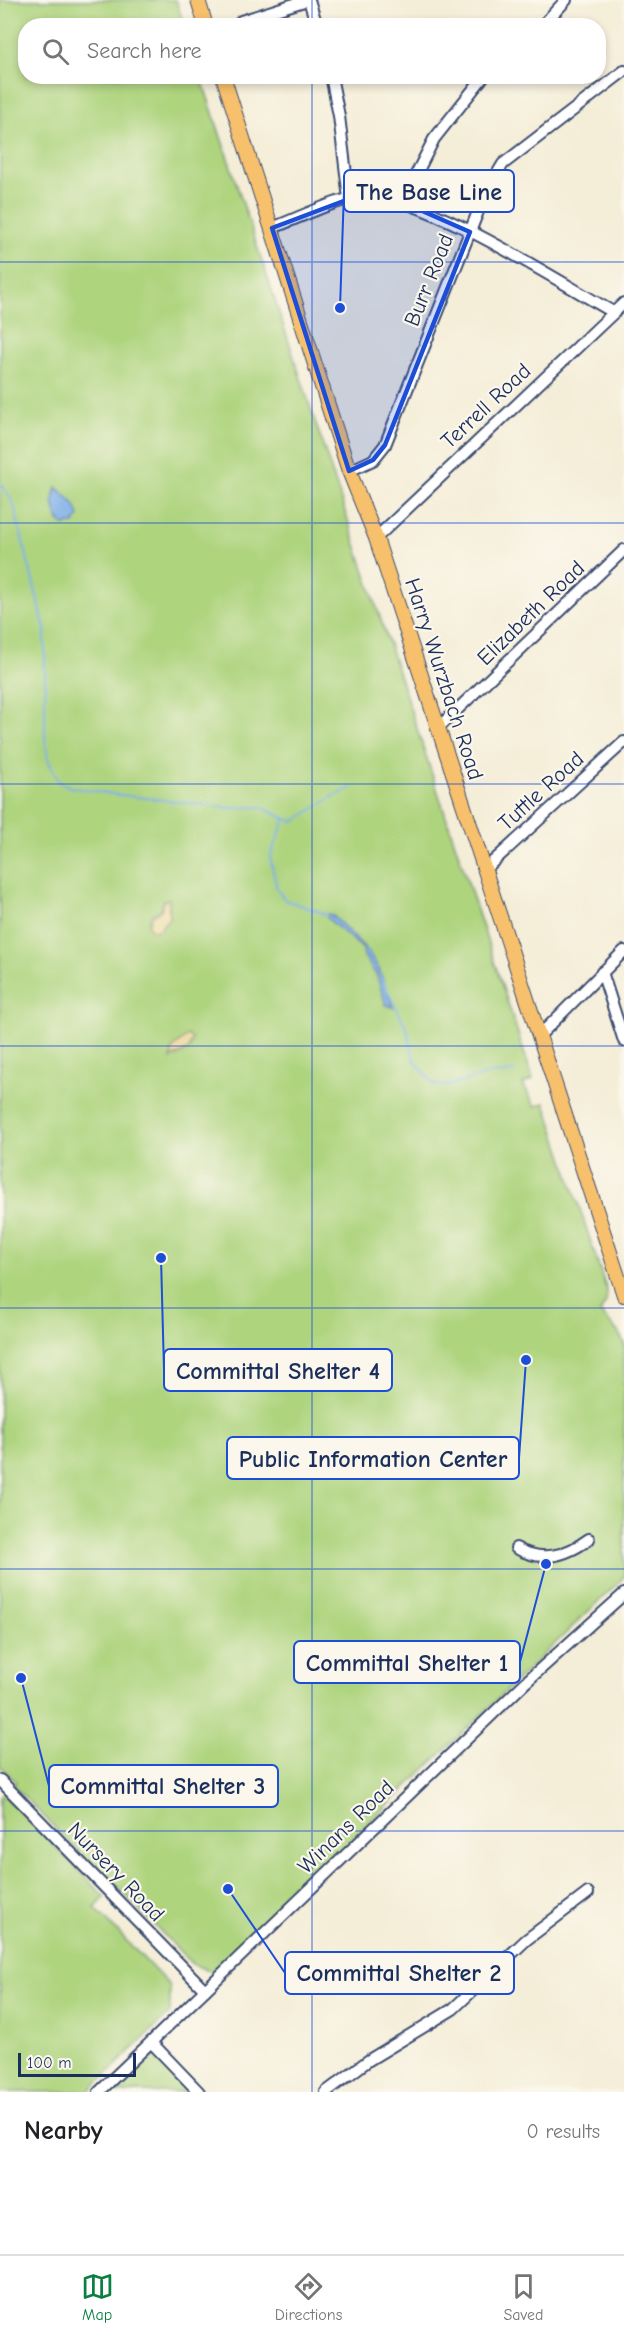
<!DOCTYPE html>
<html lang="en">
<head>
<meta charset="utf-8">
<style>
  body { margin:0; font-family:"Comic Neue",sans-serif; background:#f2f2f2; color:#202124 }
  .scale { position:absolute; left:18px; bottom:15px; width:118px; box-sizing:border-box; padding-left:6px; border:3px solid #1b2f5e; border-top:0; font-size:16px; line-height:21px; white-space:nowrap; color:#1b2f5e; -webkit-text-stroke:4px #fbf7ec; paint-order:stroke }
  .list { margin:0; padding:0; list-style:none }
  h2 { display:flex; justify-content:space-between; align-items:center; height:78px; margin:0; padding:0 24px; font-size:26px }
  h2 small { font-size:20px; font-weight:400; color:#757577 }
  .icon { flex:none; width:33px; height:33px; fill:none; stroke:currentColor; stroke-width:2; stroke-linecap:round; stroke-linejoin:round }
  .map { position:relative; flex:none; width:624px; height:2092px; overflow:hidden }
  .search { position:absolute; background:#fff; box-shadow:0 3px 9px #0003; left:18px; right:18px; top:18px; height:66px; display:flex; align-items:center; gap:15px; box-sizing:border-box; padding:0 21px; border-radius:24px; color:#757577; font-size:22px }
  .sheet { height:162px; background:#fff }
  nav { display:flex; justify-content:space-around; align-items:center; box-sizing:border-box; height:84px; border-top:2px solid #e0e0e0; background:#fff; font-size:16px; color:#757577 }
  nav a { display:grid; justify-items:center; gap:3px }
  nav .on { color:#0b8043 }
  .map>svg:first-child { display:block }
</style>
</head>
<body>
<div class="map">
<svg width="624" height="2092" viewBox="0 0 624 2092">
  <rect width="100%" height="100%" fill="#fbf7ec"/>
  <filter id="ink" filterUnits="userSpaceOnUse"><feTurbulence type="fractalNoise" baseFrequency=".0167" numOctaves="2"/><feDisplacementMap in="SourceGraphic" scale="12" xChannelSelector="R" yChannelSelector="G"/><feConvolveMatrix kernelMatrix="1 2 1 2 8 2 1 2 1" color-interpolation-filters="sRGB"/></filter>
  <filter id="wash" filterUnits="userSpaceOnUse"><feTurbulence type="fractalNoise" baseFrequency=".008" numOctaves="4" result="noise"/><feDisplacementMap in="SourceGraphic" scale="24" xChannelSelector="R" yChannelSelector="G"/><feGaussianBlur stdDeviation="1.35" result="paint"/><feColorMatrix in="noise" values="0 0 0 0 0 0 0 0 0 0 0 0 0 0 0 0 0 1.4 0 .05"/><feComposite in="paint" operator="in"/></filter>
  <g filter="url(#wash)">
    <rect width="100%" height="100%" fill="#f4edd7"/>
    <g fill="#aed47e" stroke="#64826e" stroke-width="1.5">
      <path d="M0 0H176L184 25 26 26V76L201 77 533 1079 523 1084 535 1106 545 1103 607 1291 606 1302 600 1312 618 1332 624 1343V1577L215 1972 193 1965 117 1886 114 1888 13 1785 16 1782 0 1766Z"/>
      <path d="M3 1794 105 1897 95 1908 170 1986V2013L88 2092H0V1797Z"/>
      <path d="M155 2054 191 2092H117Z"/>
    </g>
    <g fill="#eeda9e" stroke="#84847e" stroke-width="1.5">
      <path d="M169 899V918L159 930 152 931 148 925 152 915 161 910 164 900Z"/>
      <path d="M188 1035 192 1039 189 1049 171 1059 173 1048Z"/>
    </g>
    <g fill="#7dade8" stroke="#4c6ea3" stroke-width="1.5">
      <path d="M57 487 75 505 79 516 74 524 63 525C54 516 50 498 57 487Z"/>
      <path d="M328 914 333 916 367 950 379 969 393 1007 386 1005 377 976 364 956 363 949 327 918Z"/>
    </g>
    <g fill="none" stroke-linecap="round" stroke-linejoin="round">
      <g stroke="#7dade8" stroke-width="2">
        <path d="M0 483 13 502 45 629V737L48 760 59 782 70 787 112 794 231 808 261 807 293 822 332 797 352 788"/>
        <path d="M285 819 270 857 277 889 285 900 318 911 329 917"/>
        <path d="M381 978 407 1029 414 1060 435 1085 447 1086 490 1074 515 1072"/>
        <path d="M110 2092 138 2064"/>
      </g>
    </g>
  </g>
  <g filter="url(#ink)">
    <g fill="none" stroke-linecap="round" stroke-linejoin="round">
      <g stroke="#3c4c70" stroke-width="14">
        <g id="minor">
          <path d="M309 0 317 26"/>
          <path d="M241 21 307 0"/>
          <path d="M542 26 566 0"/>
          <path d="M331 76 339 116 349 199"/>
          <path d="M402 202 434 139 484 76"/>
          <path d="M272 228C302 217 336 198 367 196 422 193 561 283 613 312"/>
          <path d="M349 471 373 460 385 445 485 194 503 164 624 71"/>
          <path d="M376 538 624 303"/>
          <path d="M438 728 624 550"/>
          <path d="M485 869 624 742"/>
          <path d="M602 972 624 1041"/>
          <path d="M539 1036 624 951"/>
          <path d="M516 1548C542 1563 566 1556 589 1539"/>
          <path d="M0 1780 205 1990"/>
          <path d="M151 2042 199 2092"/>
          <path d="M99 2092 527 1681 624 1594"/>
          <path d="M326 2092 369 2060 453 2009 526 1940 588 1893"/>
        </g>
      </g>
      <g stroke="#3c4c70" stroke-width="16">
        <g id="major">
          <path d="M198 0 206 26"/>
          <path d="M223 76 349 471 376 538 624 1295"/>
        </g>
      </g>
      <use href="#minor" stroke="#fff" stroke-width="10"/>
      <use href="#major" stroke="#f7c06c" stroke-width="14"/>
    </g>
  </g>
  <path fill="#1d4ed8" fill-opacity="0.2" stroke="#1d4ed8" stroke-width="4.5" stroke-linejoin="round" d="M380 196 402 202 470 232 385 445 373 460 349 471 272 228 349 199Z"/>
  <path fill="none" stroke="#1d4ed8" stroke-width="1.5" stroke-opacity="0.55" d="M312 0V26M312 76V2092M0 262H624M0 523H624M0 784H624M0 1046H624M0 1308H624M0 1569H624M0 1831H624"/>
  <g text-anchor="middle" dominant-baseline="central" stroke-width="4.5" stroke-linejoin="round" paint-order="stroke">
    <g font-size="22" fill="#1b2f5e" stroke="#fbf7ec">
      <text transform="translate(429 280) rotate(-68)">Burr Road</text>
      <text transform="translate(486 406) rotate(-43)">Terrell Road</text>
      <text transform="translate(531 613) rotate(-44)">Elizabeth Road</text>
      <text transform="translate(444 679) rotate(72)">Harry Wurzbach Road</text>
      <text transform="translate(541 791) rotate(-42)">Tuttle Road</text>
      <text transform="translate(346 1827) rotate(-44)">Winans Road</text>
      <text transform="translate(116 1872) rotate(46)">Nursery Road</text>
    </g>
  </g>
  <path fill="none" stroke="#1d4ed8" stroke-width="2" d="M340 308L344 191M161 1258L164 1370M526 1360L519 1458M546 1564L520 1662M21 1678L49 1786M228 1889L285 1973"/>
  <g fill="#1d4ed8" stroke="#fbf7ec" stroke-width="2">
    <circle cx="340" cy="308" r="6"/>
    <circle cx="161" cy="1258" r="6"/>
    <circle cx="526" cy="1360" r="6"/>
    <circle cx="546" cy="1564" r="6"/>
    <circle cx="21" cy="1678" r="6"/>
    <circle cx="228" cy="1889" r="6"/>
  </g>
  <g fill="#fbf7ec" stroke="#1d4ed8" stroke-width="2">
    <rect x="344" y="170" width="170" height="42" rx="6"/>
    <rect x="164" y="1349" width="228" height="42" rx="6"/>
    <rect x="227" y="1437" width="292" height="42" rx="6"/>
    <rect x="294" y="1641" width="226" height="42" rx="6"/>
    <rect x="49" y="1765" width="229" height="42" rx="6"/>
    <rect x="285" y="1952" width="229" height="42" rx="6"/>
  </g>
  <g font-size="24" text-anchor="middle" font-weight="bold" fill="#1b2f5e">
    <text x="429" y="200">The Base Line</text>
    <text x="278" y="1379">Committal Shelter 4</text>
    <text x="373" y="1467">Public Information Center</text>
    <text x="407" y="1671">Committal Shelter 1</text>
    <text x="163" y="1794">Committal Shelter 3</text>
    <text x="399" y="1981">Committal Shelter 2</text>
  </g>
</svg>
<div class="scale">100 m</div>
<div class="search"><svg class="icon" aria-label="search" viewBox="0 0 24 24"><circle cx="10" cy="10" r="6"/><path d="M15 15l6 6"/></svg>Search here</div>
</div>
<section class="sheet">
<h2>Nearby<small>0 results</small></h2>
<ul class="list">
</ul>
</section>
<nav>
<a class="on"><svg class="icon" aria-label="map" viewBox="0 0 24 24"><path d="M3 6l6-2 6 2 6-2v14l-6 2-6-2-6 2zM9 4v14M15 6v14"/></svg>Map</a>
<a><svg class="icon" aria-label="directions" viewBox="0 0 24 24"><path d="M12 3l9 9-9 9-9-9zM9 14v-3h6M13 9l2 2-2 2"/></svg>Directions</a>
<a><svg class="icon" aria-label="saved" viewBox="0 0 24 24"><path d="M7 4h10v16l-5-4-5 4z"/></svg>Saved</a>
</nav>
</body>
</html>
